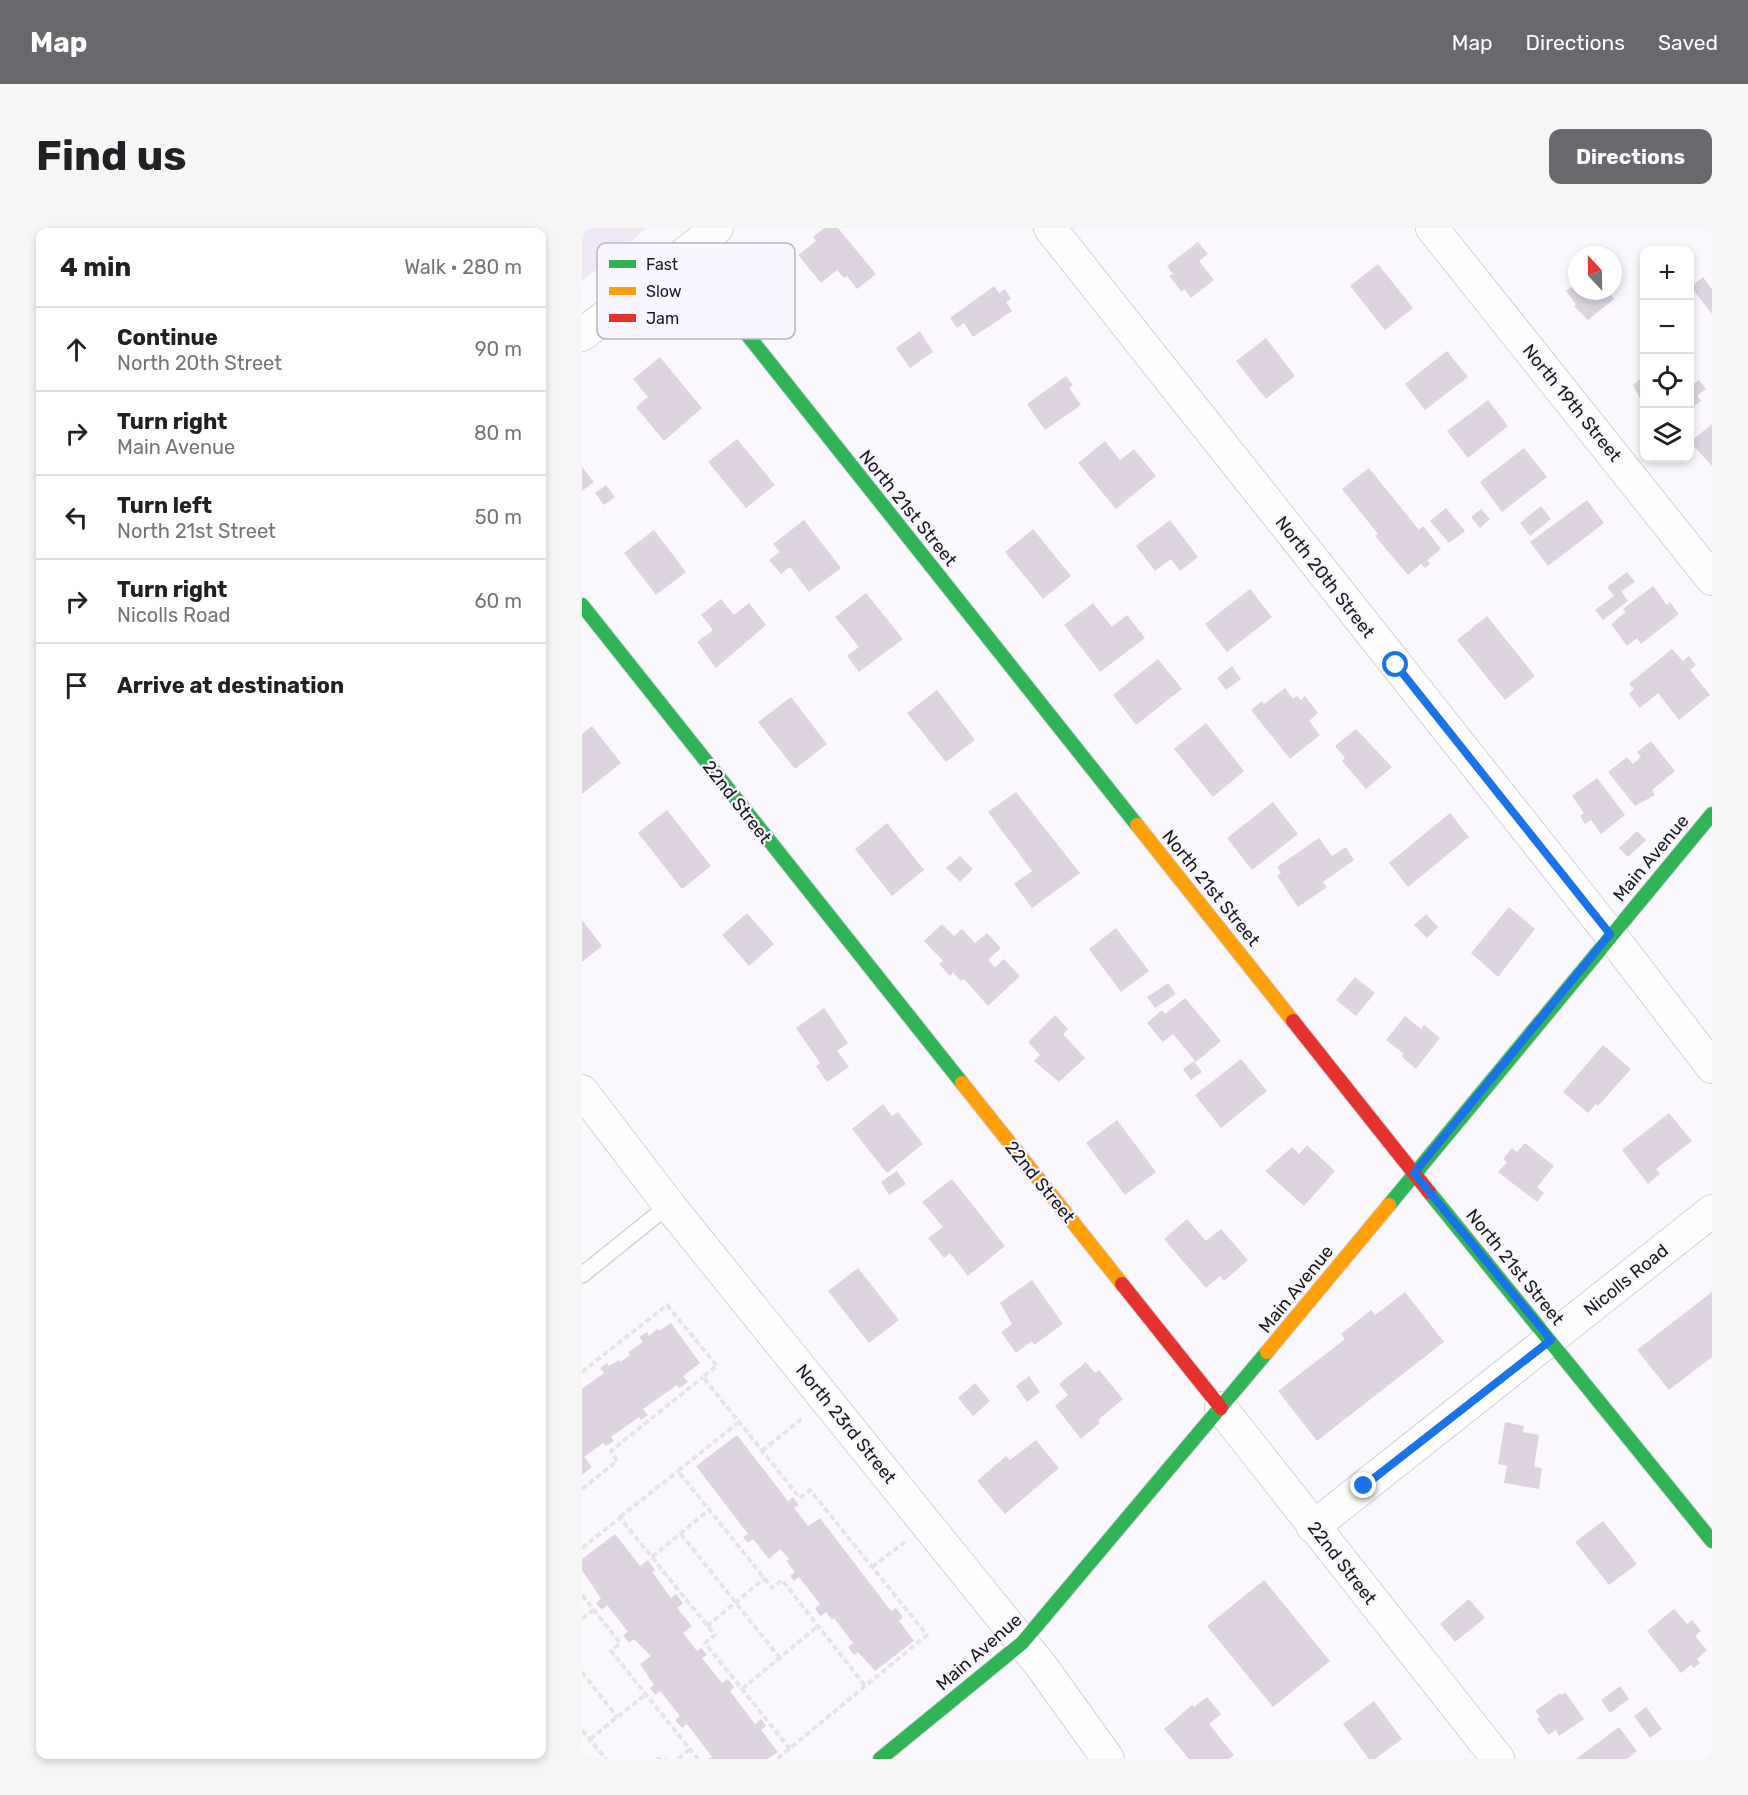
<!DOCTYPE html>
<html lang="en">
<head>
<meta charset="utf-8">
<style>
  body { margin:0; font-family:Rubik,sans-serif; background:#f6f6f6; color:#202124 }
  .controls { position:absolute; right:18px; top:18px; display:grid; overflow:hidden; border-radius:12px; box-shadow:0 3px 9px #0003 }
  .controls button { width:54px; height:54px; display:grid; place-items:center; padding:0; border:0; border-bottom:2px solid #e0e0e0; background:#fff; color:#202124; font:30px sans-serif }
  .compass { position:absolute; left:986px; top:18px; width:54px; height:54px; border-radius:50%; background:#fff; box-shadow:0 3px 9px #0003; rotate:338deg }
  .stop { position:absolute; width:18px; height:18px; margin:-14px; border:4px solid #1a73e8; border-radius:50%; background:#fff }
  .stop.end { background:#1a73e8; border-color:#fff; box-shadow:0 2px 6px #0008 }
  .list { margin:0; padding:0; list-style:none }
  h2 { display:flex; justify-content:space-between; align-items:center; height:78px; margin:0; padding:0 24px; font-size:26px }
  h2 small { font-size:20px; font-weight:400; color:#757577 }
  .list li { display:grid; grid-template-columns:39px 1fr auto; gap:18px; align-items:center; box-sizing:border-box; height:84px; padding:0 24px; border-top:2px solid #e0e0e0 }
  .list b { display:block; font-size:22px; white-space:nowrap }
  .list p { margin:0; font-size:20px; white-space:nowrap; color:#757577 }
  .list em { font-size:20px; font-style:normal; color:#757577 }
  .icon { flex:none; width:33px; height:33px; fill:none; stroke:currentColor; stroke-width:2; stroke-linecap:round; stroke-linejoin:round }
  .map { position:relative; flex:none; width:1130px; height:1531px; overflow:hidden; border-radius:12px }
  header { display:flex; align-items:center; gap:36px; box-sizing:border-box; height:84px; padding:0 30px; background:#69686c; color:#fff }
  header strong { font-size:28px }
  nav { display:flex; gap:33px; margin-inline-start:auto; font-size:21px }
  .intro { display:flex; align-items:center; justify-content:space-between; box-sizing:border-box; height:144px; padding:0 36px }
  h1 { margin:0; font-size:42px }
  .button { padding:15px 27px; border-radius:12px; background:#69686c; color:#fff; font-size:21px; font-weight:700 }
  main { display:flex; gap:36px; padding:0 36px }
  aside { flex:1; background:#fff; border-radius:12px; box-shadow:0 3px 9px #0003 }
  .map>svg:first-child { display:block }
</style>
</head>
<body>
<header>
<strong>Map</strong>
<nav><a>Map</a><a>Directions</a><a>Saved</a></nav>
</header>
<div class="intro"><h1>Find us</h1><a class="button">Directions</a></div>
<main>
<aside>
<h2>4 min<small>Walk · 280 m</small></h2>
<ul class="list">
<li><svg class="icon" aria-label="ahead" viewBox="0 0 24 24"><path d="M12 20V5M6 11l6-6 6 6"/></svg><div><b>Continue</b><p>North 20th Street</p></div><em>90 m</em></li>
<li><svg class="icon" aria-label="right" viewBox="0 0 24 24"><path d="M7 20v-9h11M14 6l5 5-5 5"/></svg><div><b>Turn right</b><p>Main Avenue</p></div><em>80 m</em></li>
<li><svg class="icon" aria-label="left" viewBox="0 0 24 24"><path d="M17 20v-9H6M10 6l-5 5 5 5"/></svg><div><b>Turn left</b><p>North 21st Street</p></div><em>50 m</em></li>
<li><svg class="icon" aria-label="right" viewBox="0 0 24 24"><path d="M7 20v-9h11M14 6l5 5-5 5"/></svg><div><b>Turn right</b><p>Nicolls Road</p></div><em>60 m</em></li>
<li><svg class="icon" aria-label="arrive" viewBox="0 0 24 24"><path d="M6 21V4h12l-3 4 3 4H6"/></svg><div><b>Arrive at destination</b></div></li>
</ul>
</aside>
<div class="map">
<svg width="1130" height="1531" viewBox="0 0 1130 1531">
  <rect width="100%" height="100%" fill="#faf8fd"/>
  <path fill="#eee9f4" d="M0 0H65L0 53Z"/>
  <g fill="#ddd4df">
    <path d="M242 0H256L294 46 275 61 265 48 262 50 255 42 239 55 216 27 234 13 231 9Z"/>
    <path d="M616 14 626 26 617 33 632 52 609 70 602 61 600 64 587 48 591 46 585 38Z"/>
    <path d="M796 36 831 80 803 102 768 58Z"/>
    <path d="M1121 49 1130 61V86L1109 59Z"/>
    <path d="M995 55V63H1026L1032 71 1006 92 992 78 994 76 984 63Z"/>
    <path d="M412 58 417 65 423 61 429 71 424 74 430 83 391 109 382 95 375 100 368 90Z"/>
    <path d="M338 103 351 124 328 140 314 120Z"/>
    <path d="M684 110 713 148 684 171 654 133Z"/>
    <path d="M865 123 886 149 843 182 823 156Z"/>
    <path d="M78 129 120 180 82 213 54 179 66 169 51 151Z"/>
    <path d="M484 148 491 157 487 160 499 177 463 202 445 176Z"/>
    <path d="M1062 148V178L1051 157Z"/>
    <path d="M1117 152 1124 161 1115 168 1119 173 1108 181V158Z"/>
    <path d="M906 172 926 198 886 230 865 203Z"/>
    <path d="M1130 196V238L1108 214Z"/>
    <path d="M155 211 193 257 164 280 126 234Z"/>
    <path d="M523 213 538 232 552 221 574 248 534 281 496 235Z"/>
    <path d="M942 220 965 249 920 284 898 254Z"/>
    <path d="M0 239 12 254 0 263Z"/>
    <path d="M787 240 837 302 841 298 859 321 845 332 848 336 843 340 839 336 826 347 793 308 796 306 760 261Z"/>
    <path d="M24 257 33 269 22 277 13 265Z"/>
    <path d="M1005 272 1022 295 966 338 948 314Z"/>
    <path d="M959 278 969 291 948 308 938 295Z"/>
    <path d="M864 280 883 303 867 315 848 293Z"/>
    <path d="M899 281 908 291 898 300 889 289Z"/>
    <path d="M222 292 259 340 227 364 208 339 199 346 187 332 198 324 191 316Z"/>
    <path d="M588 292 616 329 598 343 589 331 573 343 554 318Z"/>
    <path d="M451 301 489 348 461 371 423 324Z"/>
    <path d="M72 302 104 344 74 367 42 325Z"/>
    <path d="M1045 344 1053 354 1039 363 1046 373 1021 392 1013 382 1032 368 1025 359Z"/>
    <path d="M1071 358 1085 377 1088 374 1097 386 1059 416 1055 410 1045 418 1029 396 1044 384 1041 381Z"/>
    <path d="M668 361 690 389 645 424 623 396Z"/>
    <path d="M284 365 321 411 277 444 265 428 277 419 253 389Z"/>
    <path d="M139 371 152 387 167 375 184 397 134 440 115 414 131 402 119 387Z"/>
    <path d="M511 375 530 399 545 387 563 410 518 444 482 397Z"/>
    <path d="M905 388 953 448 923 472 875 412Z"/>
    <path d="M1090 421 1101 433 1107 428 1114 437 1108 442 1128 467 1097 492 1076 465 1058 480 1047 466 1052 461 1047 456Z"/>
    <path d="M576 431 600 461 554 497 531 467Z"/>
    <path d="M650 438 659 451 644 462 635 450Z"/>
    <path d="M703 460 711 471 715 468 719 472 723 468 736 485 727 493 738 507 708 531 669 482 680 473 682 476Z"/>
    <path d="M355 462 393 512 364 534 325 485Z"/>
    <path d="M209 469 245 516 213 541 176 494Z"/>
    <path d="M624 495 662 543 631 569 592 521Z"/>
    <path d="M10 498 39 535 0 566V506Z"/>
    <path d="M774 501 810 539 784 561 760 533 763 530 753 518Z"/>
    <path d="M1069 513 1093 543 1070 562 1073 567 1053 578 1026 544 1045 529 1051 536 1059 529 1055 524Z"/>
    <path d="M1015 550 1043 587 1019 606 1009 592 1003 596 998 588 1002 585 990 568Z"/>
    <path d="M434 564 498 645 450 680 432 656 450 643 406 584Z"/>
    <path d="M691 574 716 606 670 642 645 610Z"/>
    <path d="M85 582 129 638 100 661 56 605Z"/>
    <path d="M868 585 887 609 826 659 807 635Z"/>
    <path d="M305 595 342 642 310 668 273 621Z"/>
    <path d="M1055 603 1064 612 1046 629 1037 620Z"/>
    <path d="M737 610 750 628 764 619 772 632 741 654 745 659 716 679 695 648 699 645 695 639Z"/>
    <path d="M378 628 391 641 378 654 364 640Z"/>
    <path d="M927 679 953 701 916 749 889 725Z"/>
    <path d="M165 685 192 716 167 738 140 707Z"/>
    <path d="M844 686 856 699 845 710 832 697Z"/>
    <path d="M0 692 20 718 0 734Z"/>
    <path d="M360 696 372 708 380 701 393 715 405 705 419 720 406 732 413 739 422 731 438 748 406 778 382 751 379 753 371 744 368 748 357 736 361 733 342 713Z"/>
    <path d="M534 700 567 743 539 764 507 721Z"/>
    <path d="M773 749 793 765 774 788 754 772Z"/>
    <path d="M586 755 594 766 573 780 565 769Z"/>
    <path d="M603 770 639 813 614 834 591 806 581 814 565 795 580 782 583 786Z"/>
    <path d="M242 780 266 815 255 823 267 839 245 854 234 838 238 835 214 800Z"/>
    <path d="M473 787 486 801 481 806 503 830 477 854 452 833 458 827 446 814Z"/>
    <path d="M823 788 839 801 842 797 858 810 834 841 820 829 822 826 804 812Z"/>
    <path d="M1021 817 1049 841 1016 878 1014 876 1006 885 981 864Z"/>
    <path d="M659 831 685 863 639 900 613 867Z"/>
    <path d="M612 833 620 844 609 852 601 841Z"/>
    <path d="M301 876 310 888 316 884 341 916 305 945 270 901Z"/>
    <path d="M1087 885 1110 913 1074 941 1078 946 1066 956 1040 922Z"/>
    <path d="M535 892 574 944 543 967 504 915Z"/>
    <path d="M943 915 972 938 955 959 962 965 955 974 916 944 925 934 921 931 930 920 935 924Z"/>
    <path d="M725 917 753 943 722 978 683 943 710 919 717 926Z"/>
    <path d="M315 943 324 956 307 967 299 954Z"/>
    <path d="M370 951 423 1018 386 1048 368 1025 362 1030 346 1010 361 999 340 974Z"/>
    <path d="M605 991 624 1013 639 1001 666 1032 642 1053 638 1048 624 1060 582 1011Z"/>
    <path d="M276 1040 317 1092 287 1115 246 1063Z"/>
    <path d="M450 1052 481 1096 452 1117 450 1113 434 1125 419 1104 430 1096 418 1075Z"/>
    <path d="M823 1064 862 1114 735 1213 696 1163 763 1111 759 1106 789 1082 793 1087Z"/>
    <path d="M1130 1064V1129L1087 1162 1055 1122Z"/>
    <path d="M89 1095 118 1135 101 1148 106 1154 97 1160 95 1157 61 1181 66 1187 59 1192 57 1189 29 1209 32 1213 24 1218 21 1215 2 1229 10 1239 0 1247V1161L22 1145 18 1140 25 1135 27 1138 37 1132 38 1134 48 1127 46 1124 61 1114 57 1109 65 1104 67 1108 75 1101 77 1103Z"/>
    <path d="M504 1134 513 1145 517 1142 541 1171 516 1192 518 1195 499 1211 473 1178 486 1167 477 1156Z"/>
    <path d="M447 1148 458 1164 445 1174 434 1158Z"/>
    <path d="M393 1155 408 1173 391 1188 376 1170Z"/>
    <path d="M923 1194 942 1198 941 1204 957 1207 952 1239 960 1240 957 1261 922 1255 925 1238 916 1236Z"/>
    <path d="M155 1207 206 1273 211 1269 217 1277 212 1280 226 1298 238 1290 309 1383 314 1380 321 1389 317 1393 332 1413 293 1443 276 1424 272 1427 266 1419 271 1415 252 1390 250 1392 244 1384 238 1388 233 1380 238 1376 217 1349 212 1353 208 1348 213 1344 204 1333 207 1331 198 1321 187 1331 171 1311 166 1315 161 1309 166 1306 114 1238Z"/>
    <path d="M454 1212 477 1240 423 1286 395 1253 424 1228 428 1232Z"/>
    <path d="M1021 1293 1055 1336 1027 1357 993 1314Z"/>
    <path d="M33 1306 58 1338 66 1332 73 1342 70 1344 89 1370 94 1366 101 1375 95 1380 110 1398 101 1405 115 1423 119 1420 125 1427 120 1430 140 1455 146 1451 152 1459 148 1463 173 1496 179 1491 184 1498 179 1502 196 1524 186 1531H126L130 1529 105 1496 100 1500 93 1492 98 1488 78 1463 73 1467 68 1460 72 1457 58 1436 69 1428 52 1411 47 1415 41 1407 46 1404 25 1377 20 1382 14 1375 19 1371 0 1342V1331Z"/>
    <path d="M682 1352 748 1433 691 1479 625 1398Z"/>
    <path d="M887 1371 903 1390 873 1414 858 1396Z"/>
    <path d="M1092 1381 1105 1396 1110 1392 1119 1403 1113 1408 1125 1422 1115 1431 1118 1435 1112 1440 1109 1437 1099 1445 1065 1403Z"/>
    <path d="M1038 1458 1047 1471 1028 1485 1019 1472Z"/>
    <path d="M983 1464 1002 1491 977 1508 974 1502 966 1507 955 1491 958 1489 953 1483 978 1465 980 1467Z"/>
    <path d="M625 1469 639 1486 627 1496 652 1527 647 1531H607L582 1501 610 1477 612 1479Z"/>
    <path d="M792 1473 820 1511 793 1531H787L761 1496Z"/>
    <path d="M1064 1479 1080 1501 1068 1510 1052 1488Z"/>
    <path d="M1037 1499 1055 1523 1045 1531H994Z"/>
  </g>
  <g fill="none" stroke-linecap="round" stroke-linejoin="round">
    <g stroke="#d4d2d6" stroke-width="18">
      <path id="lane" d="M0 1047 87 977"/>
    </g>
    <g stroke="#d4d2d6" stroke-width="34">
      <g id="street">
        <path d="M468 0 1028 706 1130 839"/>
        <path d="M850 0 1130 351"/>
        <path d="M0 107 135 0"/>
        <path d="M0 863 87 977 460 1439 526 1531"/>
        <path d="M639 1180 916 1531"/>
        <path d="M731 1299 1130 983"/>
      </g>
    </g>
    <g stroke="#d4d2d6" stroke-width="16">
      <g id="fast">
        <path d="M102 27 555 597"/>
        <path d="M0 377 380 855"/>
        <path d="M847 964 1130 1313"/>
        <path d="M807 977 1130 586"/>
        <path d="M298 1531 440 1415 685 1124"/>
      </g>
    </g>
    <g stroke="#d4d2d6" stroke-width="16">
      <g id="slow">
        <path d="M555 597 711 793"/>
        <path d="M380 855 540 1056"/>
        <path d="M685 1124 807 977"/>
      </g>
    </g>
    <g stroke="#d4d2d6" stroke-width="16">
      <g id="jam">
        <path d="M711 793 847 964"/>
        <path d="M540 1056 639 1180"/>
      </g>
    </g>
    <g stroke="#e5e4e6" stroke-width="4" stroke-dasharray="6 3" stroke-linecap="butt">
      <path d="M0 1144 85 1077 135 1138 121 1149 218 1270 228 1262 345 1407 195 1531"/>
      <path d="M157 1194 96 1243 190 1360 200 1352 284 1459"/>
      <path d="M180 1223 222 1189"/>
      <path d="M0 1261 35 1233 29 1223 121 1149"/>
      <path d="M38 1289 96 1243"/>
      <path d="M99 1306 197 1429"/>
      <path d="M0 1320 38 1290 133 1407 123 1415 208 1521"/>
      <path d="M70 1329 127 1282"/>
      <path d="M290 1339 323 1314"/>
      <path d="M0 1367 38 1415 29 1423 116 1531"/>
      <path d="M0 1391 12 1381"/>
      <path d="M125 1398 183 1350"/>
      <path d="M0 1444 35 1489"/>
      <path d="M160 1461 236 1398"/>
      <path d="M0 1502 24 1531"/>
      <path d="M8 1511 64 1466"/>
      <path d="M74 1531H85"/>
      <path d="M96 1531 108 1521"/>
    </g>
    <use href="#lane" stroke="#fefeff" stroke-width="15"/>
    <use href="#street" stroke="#fefeff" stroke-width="32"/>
    <use href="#fast" stroke="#30b455" stroke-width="14"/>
    <use href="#slow" stroke="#ff9f0a" stroke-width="14"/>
    <use href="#jam" stroke="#e5322d" stroke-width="14"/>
  </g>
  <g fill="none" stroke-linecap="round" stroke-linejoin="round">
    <path stroke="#1a73e8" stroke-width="8" d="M782 1258 969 1112 832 945 1028 706 814 437"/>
  </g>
  <g text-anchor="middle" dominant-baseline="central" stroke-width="4.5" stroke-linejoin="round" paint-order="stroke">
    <g font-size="18" fill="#1b1a1e" stroke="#faf6ff">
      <text transform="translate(990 175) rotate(51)">North 19th Street</text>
      <text transform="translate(326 280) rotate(51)">North 21st Street</text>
      <text transform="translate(743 349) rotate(52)">North 20th Street</text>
      <text transform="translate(155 574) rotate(52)">22nd Street</text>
      <text transform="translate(1069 630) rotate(-50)">Main Avenue</text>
      <text transform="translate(629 660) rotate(51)">North 21st Street</text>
      <text transform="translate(458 954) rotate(51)">22nd Street</text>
      <text transform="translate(933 1039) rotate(51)">North 21st Street</text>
      <text transform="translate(1044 1052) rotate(-39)">Nicolls Road</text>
      <text transform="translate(714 1061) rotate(-51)">Main Avenue</text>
      <text transform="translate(264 1196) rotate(51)">North 23rd Street</text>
      <text transform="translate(760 1335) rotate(52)">22nd Street</text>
      <text transform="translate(397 1424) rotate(-41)">Main Avenue</text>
    </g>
  </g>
  <rect x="15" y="15" width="198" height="96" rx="9" fill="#faf6ff" stroke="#b7b4bc" stroke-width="1.5"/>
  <rect x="27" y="32" width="27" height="8" fill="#30b455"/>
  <rect x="27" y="59" width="27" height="8" fill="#ff9f0a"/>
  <rect x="27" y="86" width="27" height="8" fill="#e5322d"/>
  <g font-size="16" fill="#1b1a1e">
    <text x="64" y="42">Fast</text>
    <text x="64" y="69">Slow</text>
    <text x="64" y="96">Jam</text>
  </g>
</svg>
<div class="controls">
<button>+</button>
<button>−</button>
<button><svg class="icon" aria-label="locate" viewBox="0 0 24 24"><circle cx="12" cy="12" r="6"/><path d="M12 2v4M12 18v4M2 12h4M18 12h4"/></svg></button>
<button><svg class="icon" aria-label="layers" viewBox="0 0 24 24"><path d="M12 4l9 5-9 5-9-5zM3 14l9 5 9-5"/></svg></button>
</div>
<svg class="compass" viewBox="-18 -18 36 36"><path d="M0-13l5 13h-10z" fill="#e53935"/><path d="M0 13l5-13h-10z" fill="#757577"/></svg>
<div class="stop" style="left:814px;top:437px"></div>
<div class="stop end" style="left:782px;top:1258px"></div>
</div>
</main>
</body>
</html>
